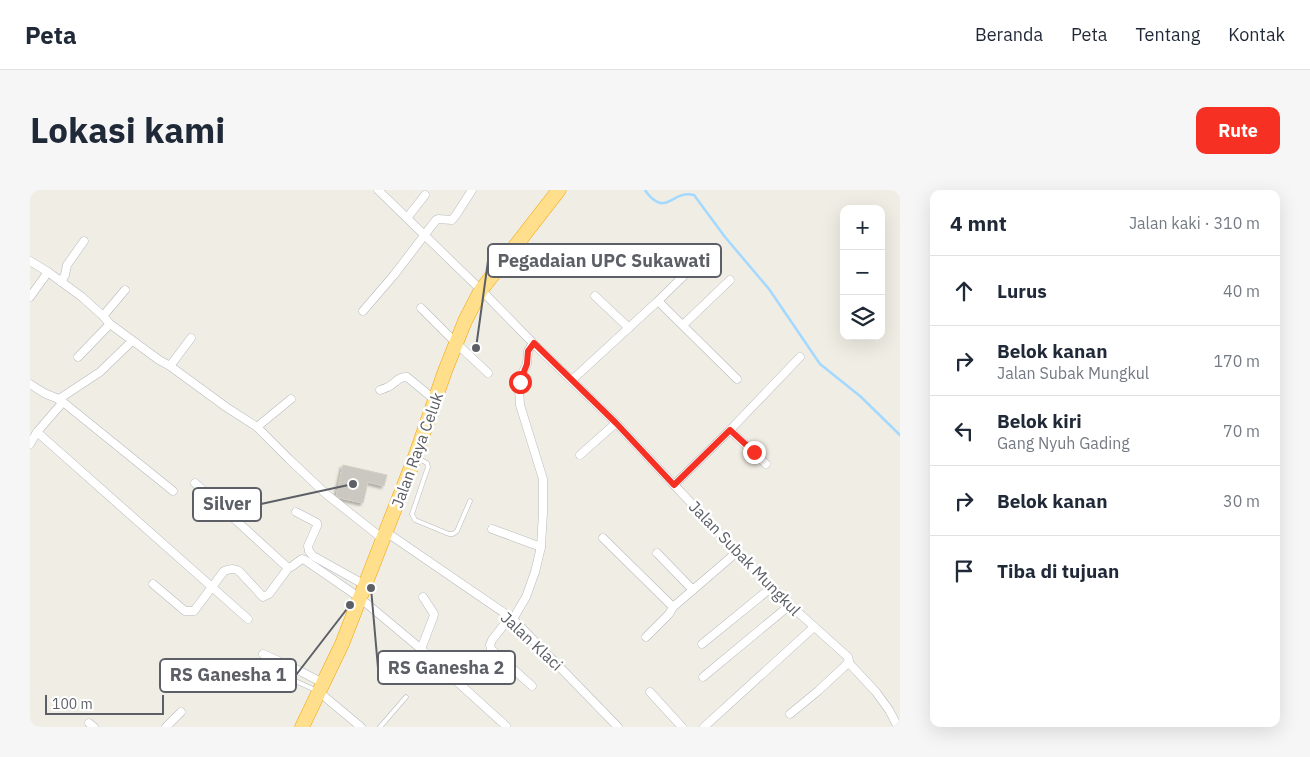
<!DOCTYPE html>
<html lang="id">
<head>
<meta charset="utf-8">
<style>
  body { margin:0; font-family:"IBM Plex Sans",sans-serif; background:#f6f6f7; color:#1f2937 }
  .controls { position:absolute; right:15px; top:15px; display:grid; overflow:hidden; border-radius:10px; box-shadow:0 5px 20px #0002 }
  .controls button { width:45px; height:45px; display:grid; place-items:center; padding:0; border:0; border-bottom:1px solid #e0e1e3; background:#fff; color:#1f2937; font:25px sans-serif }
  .scale { position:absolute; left:15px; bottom:12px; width:119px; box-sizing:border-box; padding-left:5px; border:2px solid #5c6066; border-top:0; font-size:14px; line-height:18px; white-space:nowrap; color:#5c6066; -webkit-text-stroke:4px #fff; paint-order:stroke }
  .stop { position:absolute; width:15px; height:15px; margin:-11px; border:4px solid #f63023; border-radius:50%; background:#fff }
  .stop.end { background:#f63023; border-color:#fff; box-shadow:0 1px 5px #0008 }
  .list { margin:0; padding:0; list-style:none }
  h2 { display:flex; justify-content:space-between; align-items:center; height:65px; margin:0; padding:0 20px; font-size:21px }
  h2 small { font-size:16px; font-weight:400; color:#747a83 }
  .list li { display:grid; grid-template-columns:32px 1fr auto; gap:15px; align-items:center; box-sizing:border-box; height:70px; padding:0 20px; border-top:1px solid #e0e1e3 }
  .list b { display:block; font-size:19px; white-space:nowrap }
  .list p { margin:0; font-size:16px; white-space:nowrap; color:#747a83 }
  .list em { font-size:16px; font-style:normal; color:#747a83 }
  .icon { flex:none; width:28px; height:28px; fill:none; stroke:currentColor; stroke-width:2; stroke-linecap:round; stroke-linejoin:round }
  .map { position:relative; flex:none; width:870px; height:537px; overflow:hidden; border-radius:10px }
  header { display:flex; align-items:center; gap:30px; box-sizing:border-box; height:70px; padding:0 25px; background:#fff; border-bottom:1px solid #e0e1e3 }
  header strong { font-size:24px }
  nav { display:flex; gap:28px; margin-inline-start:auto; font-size:18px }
  .intro { display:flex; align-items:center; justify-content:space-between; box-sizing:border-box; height:120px; padding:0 30px }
  h1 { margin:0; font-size:35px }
  .button { padding:12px 22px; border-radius:10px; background:#f63023; color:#fff; font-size:18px; font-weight:700 }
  main { display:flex; gap:30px; padding:0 30px }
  aside { flex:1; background:#fff; border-radius:10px; box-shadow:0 5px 20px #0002 }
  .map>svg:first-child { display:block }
</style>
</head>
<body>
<header>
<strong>Peta</strong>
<nav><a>Beranda</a><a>Peta</a><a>Tentang</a><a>Kontak</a></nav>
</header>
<div class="intro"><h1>Lokasi kami</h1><a class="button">Rute</a></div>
<main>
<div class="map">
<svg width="870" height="537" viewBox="0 0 870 537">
  <defs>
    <filter id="shadow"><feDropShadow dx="-2.5" dy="2.5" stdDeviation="1" flood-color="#0004"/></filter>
  </defs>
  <rect width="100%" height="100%" fill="#f0ede4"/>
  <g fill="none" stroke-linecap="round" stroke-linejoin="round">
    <path stroke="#a4d9ff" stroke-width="2.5" d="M615 0C617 3 620 7 623 9 638 22 644 0 664 5L695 47 739 99 790 174 830 206 870 245"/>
  </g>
  <path fill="#cbc7c1" stroke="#d5cec2" filter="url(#shadow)" d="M313 275 357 285 354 296 338 292 333 313 306 307Z"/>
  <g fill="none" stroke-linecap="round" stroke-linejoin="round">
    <g stroke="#b7babf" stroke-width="5">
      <g id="lane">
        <path d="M493 51 523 82"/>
        <path d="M387 268 397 273 398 277 382 324 385 330 419 344H423L427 341 440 311"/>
        <path d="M244 481 285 500"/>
        <path d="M350 537 376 507"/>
      </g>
    </g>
    <g stroke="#b7babf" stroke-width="9">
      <g id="street">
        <path d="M348 0 451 100 503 153 586 233 707 362 760 415 818 467 819 471 816 475 788 501 760 524"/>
        <path d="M377 28 395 5"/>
        <path d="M0 71 18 82 52 107 73 126 80 134 129 170 140 176 196 217 227 237 259 269 296 304 353 349"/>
        <path d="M31 92 35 85 37 75 54 51"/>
        <path d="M565 106 599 138"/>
        <path d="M0 107 18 82"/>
        <path d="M628 111 707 189"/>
        <path d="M391 118 426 153 458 183"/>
        <path d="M333 121 364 85 406 30 408 29 422 30 426 25 442 0"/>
        <path d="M73 126 95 100"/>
        <path d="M653 135 700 90"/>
        <path d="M48 167 80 134"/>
        <path d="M140 176 161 148"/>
        <path d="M542 190 628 111 676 64"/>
        <path d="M0 194 14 203 26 208 33 212 7 242 0 254"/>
        <path d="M350 200C353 199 356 198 358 197 365 194 368 186 377 187L405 210"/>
        <path d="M29 209 70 182 102 151"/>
        <path d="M33 212 143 301"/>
        <path d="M227 237 261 209"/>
        <path d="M700 240 736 274"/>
        <path d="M7 242 218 429"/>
        <path d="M550 265 586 233"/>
        <path d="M165 293 257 377H261L272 369 275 370 330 408 391 459 476 536"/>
        <path d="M644 295 700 240 770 167"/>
        <path d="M266 322 287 333V336L278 356 279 361 283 366 335 395"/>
        <path d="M462 339 511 357"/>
        <path d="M356 342 483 429 588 537"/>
        <path d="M573 348 643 417"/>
        <path d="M627 363 663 400"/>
        <path d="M123 394 155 421H164L194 381C200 378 204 378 209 381L233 407 239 404 259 377"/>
        <path d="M480 427 462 450 460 455 461 459 502 496"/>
        <path d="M483 429 496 407 505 382 511 357 513 322V289L490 215 489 197 491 186 497 174 498 161 503 153"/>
        <path d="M616 447 639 424 643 417 707 362"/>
        <path d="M672 454 742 397"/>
        <path d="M391 459 403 428 404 424 393 407"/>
        <path d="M233 464 262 477 293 493"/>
        <path d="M818 472 846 502 859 520 868 537"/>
        <path d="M673 487 760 415"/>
        <path d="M289 502 331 537"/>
        <path d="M620 502 652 537"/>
        <path d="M59 533 64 537"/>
        <path d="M136 537 151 522"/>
        <path d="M674 537 784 437"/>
      </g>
    </g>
    <g stroke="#f3a300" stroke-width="15">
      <path id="highway" d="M272 537 312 454 385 267 415 181 435 131 451 100 529 0"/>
    </g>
    <use href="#lane" stroke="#fff" stroke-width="4"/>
    <use href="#street" stroke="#fff" stroke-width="8"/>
    <use href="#highway" stroke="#ffdf8b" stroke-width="14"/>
  </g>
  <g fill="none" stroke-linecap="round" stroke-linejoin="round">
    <path stroke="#f63023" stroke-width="6" d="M490 192 497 174 498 161 504 153 586 233 644 295 700 240 724 262"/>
  </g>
  <g text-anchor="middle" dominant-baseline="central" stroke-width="5" stroke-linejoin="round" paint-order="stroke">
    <g font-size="16" fill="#5c6066" stroke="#fff">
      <text transform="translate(387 260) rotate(-70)">Jalan Raya Celuk</text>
      <text transform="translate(715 368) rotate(46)">Jalan Subak Mungkul</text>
      <text transform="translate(502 451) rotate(43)">Jalan Klaci</text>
    </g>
  </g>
  <path fill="none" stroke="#5c6066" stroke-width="2" d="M446 158L458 71M323 294L231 314M341 398L348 478M320 415L266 485"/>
  <g fill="#5c6066" stroke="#fff" stroke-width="2">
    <circle cx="446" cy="158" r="5"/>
    <circle cx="323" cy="294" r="5"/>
    <circle cx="341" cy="398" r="5"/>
    <circle cx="320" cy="415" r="5"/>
  </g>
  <g fill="#fff" stroke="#5c6066" stroke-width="2">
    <rect x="458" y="54" width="233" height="33" rx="5"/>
    <rect x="163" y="298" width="68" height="33" rx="5"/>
    <rect x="348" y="461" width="137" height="33" rx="5"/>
    <rect x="130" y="469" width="136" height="33" rx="5"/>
  </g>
  <g font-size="18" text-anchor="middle" font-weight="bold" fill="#5c6066">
    <text x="574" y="77">Pegadaian UPC Sukawati</text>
    <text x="197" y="320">Silver</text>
    <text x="416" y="484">RS Ganesha 2</text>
    <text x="198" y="491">RS Ganesha 1</text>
  </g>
</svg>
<div class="controls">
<button>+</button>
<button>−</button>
<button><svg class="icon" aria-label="layers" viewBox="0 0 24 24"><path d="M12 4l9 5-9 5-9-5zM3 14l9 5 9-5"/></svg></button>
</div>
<div class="scale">100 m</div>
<div class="stop" style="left:490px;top:192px"></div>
<div class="stop end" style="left:724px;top:262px"></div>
</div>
<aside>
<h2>4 mnt<small>Jalan kaki · 310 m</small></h2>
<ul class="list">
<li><svg class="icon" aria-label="ahead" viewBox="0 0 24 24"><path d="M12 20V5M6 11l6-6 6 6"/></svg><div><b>Lurus</b></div><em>40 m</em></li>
<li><svg class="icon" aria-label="right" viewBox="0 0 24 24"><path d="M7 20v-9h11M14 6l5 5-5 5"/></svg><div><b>Belok kanan</b><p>Jalan Subak Mungkul</p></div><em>170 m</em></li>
<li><svg class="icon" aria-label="left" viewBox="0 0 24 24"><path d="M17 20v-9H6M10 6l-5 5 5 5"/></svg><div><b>Belok kiri</b><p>Gang Nyuh Gading</p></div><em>70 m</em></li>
<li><svg class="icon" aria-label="right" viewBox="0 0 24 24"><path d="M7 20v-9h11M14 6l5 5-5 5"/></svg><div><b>Belok kanan</b></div><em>30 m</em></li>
<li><svg class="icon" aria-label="arrive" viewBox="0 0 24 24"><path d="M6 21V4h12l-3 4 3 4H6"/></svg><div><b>Tiba di tujuan</b></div></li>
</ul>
</aside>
</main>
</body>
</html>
